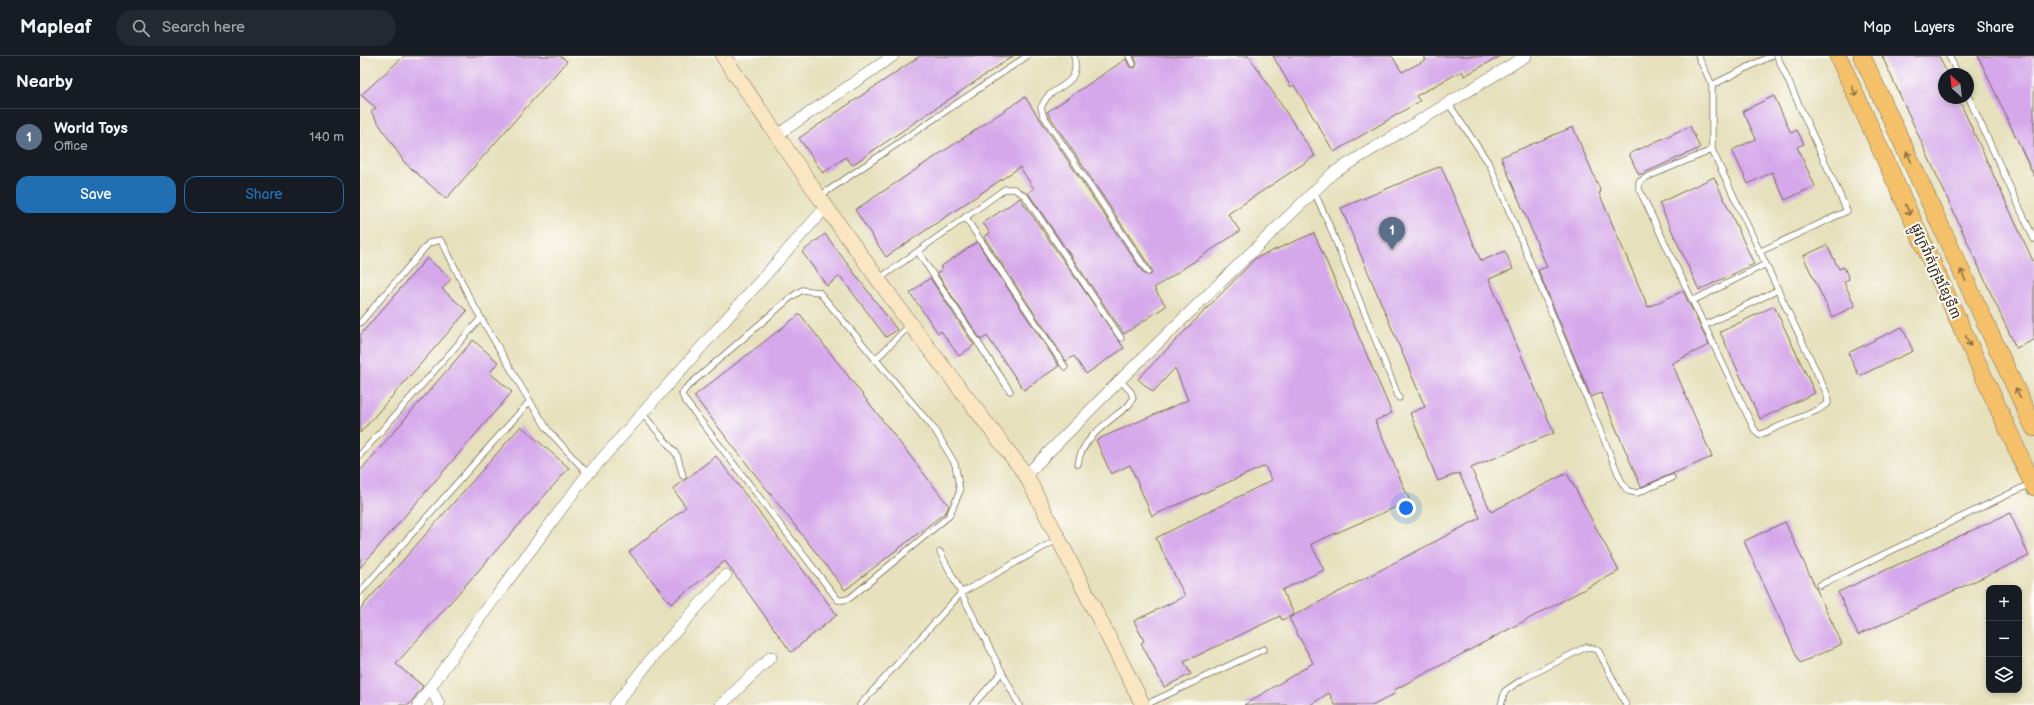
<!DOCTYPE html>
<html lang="en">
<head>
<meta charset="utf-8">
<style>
  body { margin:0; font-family:"Balsamiq Sans","Noto Sans Khmer",sans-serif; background:#242831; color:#f1f3f6 }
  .controls { position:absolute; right:12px; bottom:12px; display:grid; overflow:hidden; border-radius:8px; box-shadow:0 2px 6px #0003 }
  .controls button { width:36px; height:36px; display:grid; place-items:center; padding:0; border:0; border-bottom:1px solid #363941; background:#171b24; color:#f1f3f6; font:20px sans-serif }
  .compass { position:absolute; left:1578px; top:12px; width:36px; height:36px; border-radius:50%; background:#171b24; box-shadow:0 2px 6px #0003; rotate:333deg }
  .you { position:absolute; left:1046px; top:452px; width:14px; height:14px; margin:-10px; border:3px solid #fff; border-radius:50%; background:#1a73e8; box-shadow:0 0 0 6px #1a73e833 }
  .badge { display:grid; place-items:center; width:26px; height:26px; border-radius:50%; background:#1f6fb2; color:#fff; font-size:13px; font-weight:700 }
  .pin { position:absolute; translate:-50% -33px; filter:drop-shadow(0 1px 2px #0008) }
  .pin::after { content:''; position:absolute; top:21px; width:14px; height:12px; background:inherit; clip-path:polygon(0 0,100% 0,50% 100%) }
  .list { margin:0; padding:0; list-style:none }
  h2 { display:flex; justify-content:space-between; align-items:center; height:52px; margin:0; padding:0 16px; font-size:17px }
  h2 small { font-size:13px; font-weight:400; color:#9ea1a6 }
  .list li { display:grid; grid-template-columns:26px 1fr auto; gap:12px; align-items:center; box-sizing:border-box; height:56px; padding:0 16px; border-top:1px solid #363941 }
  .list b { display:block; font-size:15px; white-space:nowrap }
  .list p { margin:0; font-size:13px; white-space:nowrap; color:#9ea1a6 }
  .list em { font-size:13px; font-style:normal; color:#9ea1a6 }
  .actions { display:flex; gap:8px; padding:12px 16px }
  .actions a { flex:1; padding:9px 0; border:1px solid #1f6fb2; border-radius:12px; text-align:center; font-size:14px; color:#1f6fb2 }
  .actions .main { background:#1f6fb2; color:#fff }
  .icon { flex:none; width:22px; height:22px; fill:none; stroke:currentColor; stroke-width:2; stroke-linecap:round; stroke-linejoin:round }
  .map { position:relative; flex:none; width:1674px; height:649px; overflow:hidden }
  header { display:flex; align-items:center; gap:24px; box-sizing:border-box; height:56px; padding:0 20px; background:#171b24; border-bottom:1px solid #363941 }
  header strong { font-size:19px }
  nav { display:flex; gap:22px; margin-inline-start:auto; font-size:14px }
  .search { width:280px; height:36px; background:#242831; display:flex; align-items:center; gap:10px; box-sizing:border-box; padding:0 14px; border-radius:22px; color:#9ea1a6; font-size:15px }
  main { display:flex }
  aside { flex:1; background:#171b24 }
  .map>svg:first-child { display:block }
</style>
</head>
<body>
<header>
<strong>Mapleaf</strong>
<div class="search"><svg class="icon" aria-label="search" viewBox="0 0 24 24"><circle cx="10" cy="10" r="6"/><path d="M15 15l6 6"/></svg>Search here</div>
<nav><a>Map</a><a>Layers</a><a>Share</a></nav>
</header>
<main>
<aside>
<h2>Nearby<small></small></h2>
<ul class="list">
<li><span class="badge" style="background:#5c6f8a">1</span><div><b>World Toys</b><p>Office</p></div><em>140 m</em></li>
</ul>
<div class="actions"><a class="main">Save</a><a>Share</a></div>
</aside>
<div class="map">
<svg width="1674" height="649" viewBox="0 0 1674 649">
  <rect width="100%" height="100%" fill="#fdfcf7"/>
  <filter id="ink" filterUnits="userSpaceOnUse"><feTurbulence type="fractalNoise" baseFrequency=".025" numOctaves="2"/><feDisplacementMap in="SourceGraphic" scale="8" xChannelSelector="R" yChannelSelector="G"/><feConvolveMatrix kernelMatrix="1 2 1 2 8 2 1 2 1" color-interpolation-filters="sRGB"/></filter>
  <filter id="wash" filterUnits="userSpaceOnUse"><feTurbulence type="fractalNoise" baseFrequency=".012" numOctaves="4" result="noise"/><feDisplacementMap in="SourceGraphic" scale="16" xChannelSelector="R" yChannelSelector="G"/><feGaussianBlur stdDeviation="0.9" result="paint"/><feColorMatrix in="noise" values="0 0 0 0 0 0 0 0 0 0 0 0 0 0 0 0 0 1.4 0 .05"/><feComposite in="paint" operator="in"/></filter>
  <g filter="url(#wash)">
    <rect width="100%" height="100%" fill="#e6e0bc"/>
    <g id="blocks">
      <g fill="#d5a8eb">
        <path d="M44 0H200L207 5 86 143 44 106 11 56 16 52 1 39Z"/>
        <path d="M560 0H653L492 109 486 101 463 117 439 82Z"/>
        <path d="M774 0H889L955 100 868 158 880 175 794 232 806 250 764 278 668 137 674 133 660 111 526 201 495 154 665 41 784 218 791 219 792 214 687 56 766 3 770 11 775 12 777 8Z"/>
        <path d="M913 0H1032L1042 16 1066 4 1064 0H1141L1104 20 1102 15 1056 40 1060 45 974 96 934 29 931 31Z"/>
        <path d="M1522 0H1579L1587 18H1584V42H1598L1674 207V284L1656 292Z"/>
        <path d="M1618 0H1674V120Z"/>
        <path d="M1414 40 1431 77 1437 74 1444 88 1437 91 1455 130 1425 144 1412 116 1388 128 1372 94 1396 83 1383 55Z"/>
        <path d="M1330 70 1340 92 1279 119 1269 98Z"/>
        <path d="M1213 71 1241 136 1239 137 1288 251 1323 235 1349 289 1312 307 1352 401 1281 431 1241 337 1231 341 1178 214 1187 211 1141 101Z"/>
        <path d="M1081 110 1121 205 1145 195 1153 213 1129 223 1194 377 1111 412 1131 456 1207 417 1259 515 1034 634 1036 637 1014 649H975L969 637 950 649H884L953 607 929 562 1120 462 1099 417 1078 425 1050 357 1065 351 981 152Z"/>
        <path d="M1354 121 1394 208 1339 234 1299 147Z"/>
        <path d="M660 142 764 292 726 318 714 300 706 305 624 181 630 177 623 167Z"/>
        <path d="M954 177 1032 357 1015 365 1050 445 951 488 964 514 922 534 934 558 922 564 920 560 824 606 831 618 804 631 781 587 784 585 774 565 825 540 796 482 912 424 905 410 792 460 770 409 751 418 736 384 828 344 815 312 793 336 778 323 896 202Z"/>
        <path d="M465 178 537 274 526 281 480 220 467 230 442 196Z"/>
        <path d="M617 186 699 310 664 334 627 280 621 284 577 217 582 214 580 211Z"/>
        <path d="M1467 189 1479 213 1484 211 1489 223 1484 226 1495 250 1472 261 1443 200Z"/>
        <path d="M67 202 91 223 82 233 107 255 0 377V279Z"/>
        <path d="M570 222 614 289 599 300 581 275 578 277 550 237Z"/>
        <path d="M1414 250 1455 337 1400 363 1360 276Z"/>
        <path d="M440 258 589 450 586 456 485 534 334 340Z"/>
        <path d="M1542 271 1553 295 1499 320 1488 297Z"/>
        <path d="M113 284 138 306 130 317 152 336 0 512V415Z"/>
        <path d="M161 370 209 412 36 608 63 630 49 649H0V553Z"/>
        <path d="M356 400 477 559 431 596 365 505 311 548 269 496 326 451 313 433Z"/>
        <path d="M1650 457 1669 500 1498 579 1478 536Z"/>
        <path d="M1425 466 1482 588 1440 607 1384 485Z"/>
      </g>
    </g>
  </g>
  <g filter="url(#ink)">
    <use href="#blocks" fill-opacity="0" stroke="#776a55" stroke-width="1"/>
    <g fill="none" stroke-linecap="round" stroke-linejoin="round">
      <g stroke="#776a55" stroke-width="7">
        <g id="lane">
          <path d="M714 0C720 27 703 27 688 40 685 43 684 47 681 51L683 59 788 216"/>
          <path d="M769 0 773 8"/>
          <path d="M1338 0 1352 29V94"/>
          <path d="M1589 0 1598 18"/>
          <path d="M1352 29 1411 0"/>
          <path d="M1608 40 1674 183"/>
          <path d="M1088 47 1130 109 1262 427 1268 435 1277 437 1312 422"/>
          <path d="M1352 94 1467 338 1468 347 1458 354 1399 379 1394 373 1279 133V126L1287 121Z"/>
          <path d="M954 135 970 171 1039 342"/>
          <path d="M460 140 667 0"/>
          <path d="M605 161 705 311"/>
          <path d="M558 196 650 335"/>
          <path d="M1399 196 1487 155 1417 0"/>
          <path d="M519 223 645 133H654L665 140 761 282"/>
          <path d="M442 234 459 236 575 374 595 408 600 435 589 460 490 542 484 544H478L324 343 322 338 327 331 430 242Z"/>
          <path d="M1334 244 1406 208"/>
          <path d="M0 267 69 187 80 184 84 189 110 243 166 339 188 374 228 418"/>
          <path d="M1345 269 1418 234"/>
          <path d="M515 304 550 269"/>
          <path d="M282 357 317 399 323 420"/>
          <path d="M0 399 121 262"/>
          <path d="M718 408C721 382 750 365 769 349L773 342 771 336 760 324"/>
          <path d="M580 496 659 649"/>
          <path d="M1460 529 1670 428"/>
          <path d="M0 536 170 345"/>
          <path d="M500 649 601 537 698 483"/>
          <path d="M613 649 642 616"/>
          <path d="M785 649 904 593"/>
          <path d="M1141 649 1145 635 1163 623 1226 591 1238 594 1266 649"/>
        </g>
      </g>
      <g stroke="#776a55" stroke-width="12">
        <g id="street">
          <path d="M417 79 533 0"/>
          <path d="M666 419 760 324 973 117 1166 0"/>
          <path d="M71 632 79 649"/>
          <path d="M58 649 111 574 223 424 466 151"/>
          <path d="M255 649 291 603 366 519"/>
          <path d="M361 649 411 601"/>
        </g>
      </g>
      <g stroke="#776a55" stroke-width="16">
        <path id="secondary" d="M363 0 466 151 551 269 666 419 783 649"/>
      </g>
      <g stroke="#776a55" stroke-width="18">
        <g id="primary">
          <path d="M1478 0 1674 431"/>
          <path d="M1502 0 1674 372"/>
        </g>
      </g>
      <use href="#lane" stroke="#fff" stroke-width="5.5"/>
      <use href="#street" stroke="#fff" stroke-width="11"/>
      <use href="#secondary" stroke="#fbe6c3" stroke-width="15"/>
      <use href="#primary" stroke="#f4c16a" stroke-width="17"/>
    </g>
    <defs><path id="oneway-shaft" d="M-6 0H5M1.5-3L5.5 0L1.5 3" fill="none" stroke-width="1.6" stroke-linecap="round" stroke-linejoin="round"/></defs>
    <g stroke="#8e6e40">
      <use href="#oneway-shaft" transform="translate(1494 35) rotate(66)"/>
      <use href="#oneway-shaft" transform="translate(1549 101) rotate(-115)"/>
      <use href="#oneway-shaft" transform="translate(1548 154) rotate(66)"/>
      <use href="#oneway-shaft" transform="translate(1603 219) rotate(-115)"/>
      <use href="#oneway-shaft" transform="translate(1608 285) rotate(66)"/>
      <use href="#oneway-shaft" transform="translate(1658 337) rotate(-115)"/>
    </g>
  </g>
  <g text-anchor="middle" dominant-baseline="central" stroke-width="4" stroke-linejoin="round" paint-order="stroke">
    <g font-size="14" fill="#3b2a1e" stroke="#fdfcf7">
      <text transform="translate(1576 215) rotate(66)">ផ្លូវក្រវ៉ាត់ក្រុងខ្សែទី៣</text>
    </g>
  </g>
</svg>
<div class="controls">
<button>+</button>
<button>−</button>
<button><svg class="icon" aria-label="layers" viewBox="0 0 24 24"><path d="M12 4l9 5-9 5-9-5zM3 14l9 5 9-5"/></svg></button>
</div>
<svg class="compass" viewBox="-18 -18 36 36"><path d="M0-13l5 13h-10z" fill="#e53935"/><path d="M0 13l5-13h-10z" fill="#9ea1a6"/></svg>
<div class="you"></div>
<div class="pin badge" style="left:1032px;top:194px;background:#5c6f8a">1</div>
</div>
</main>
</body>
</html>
